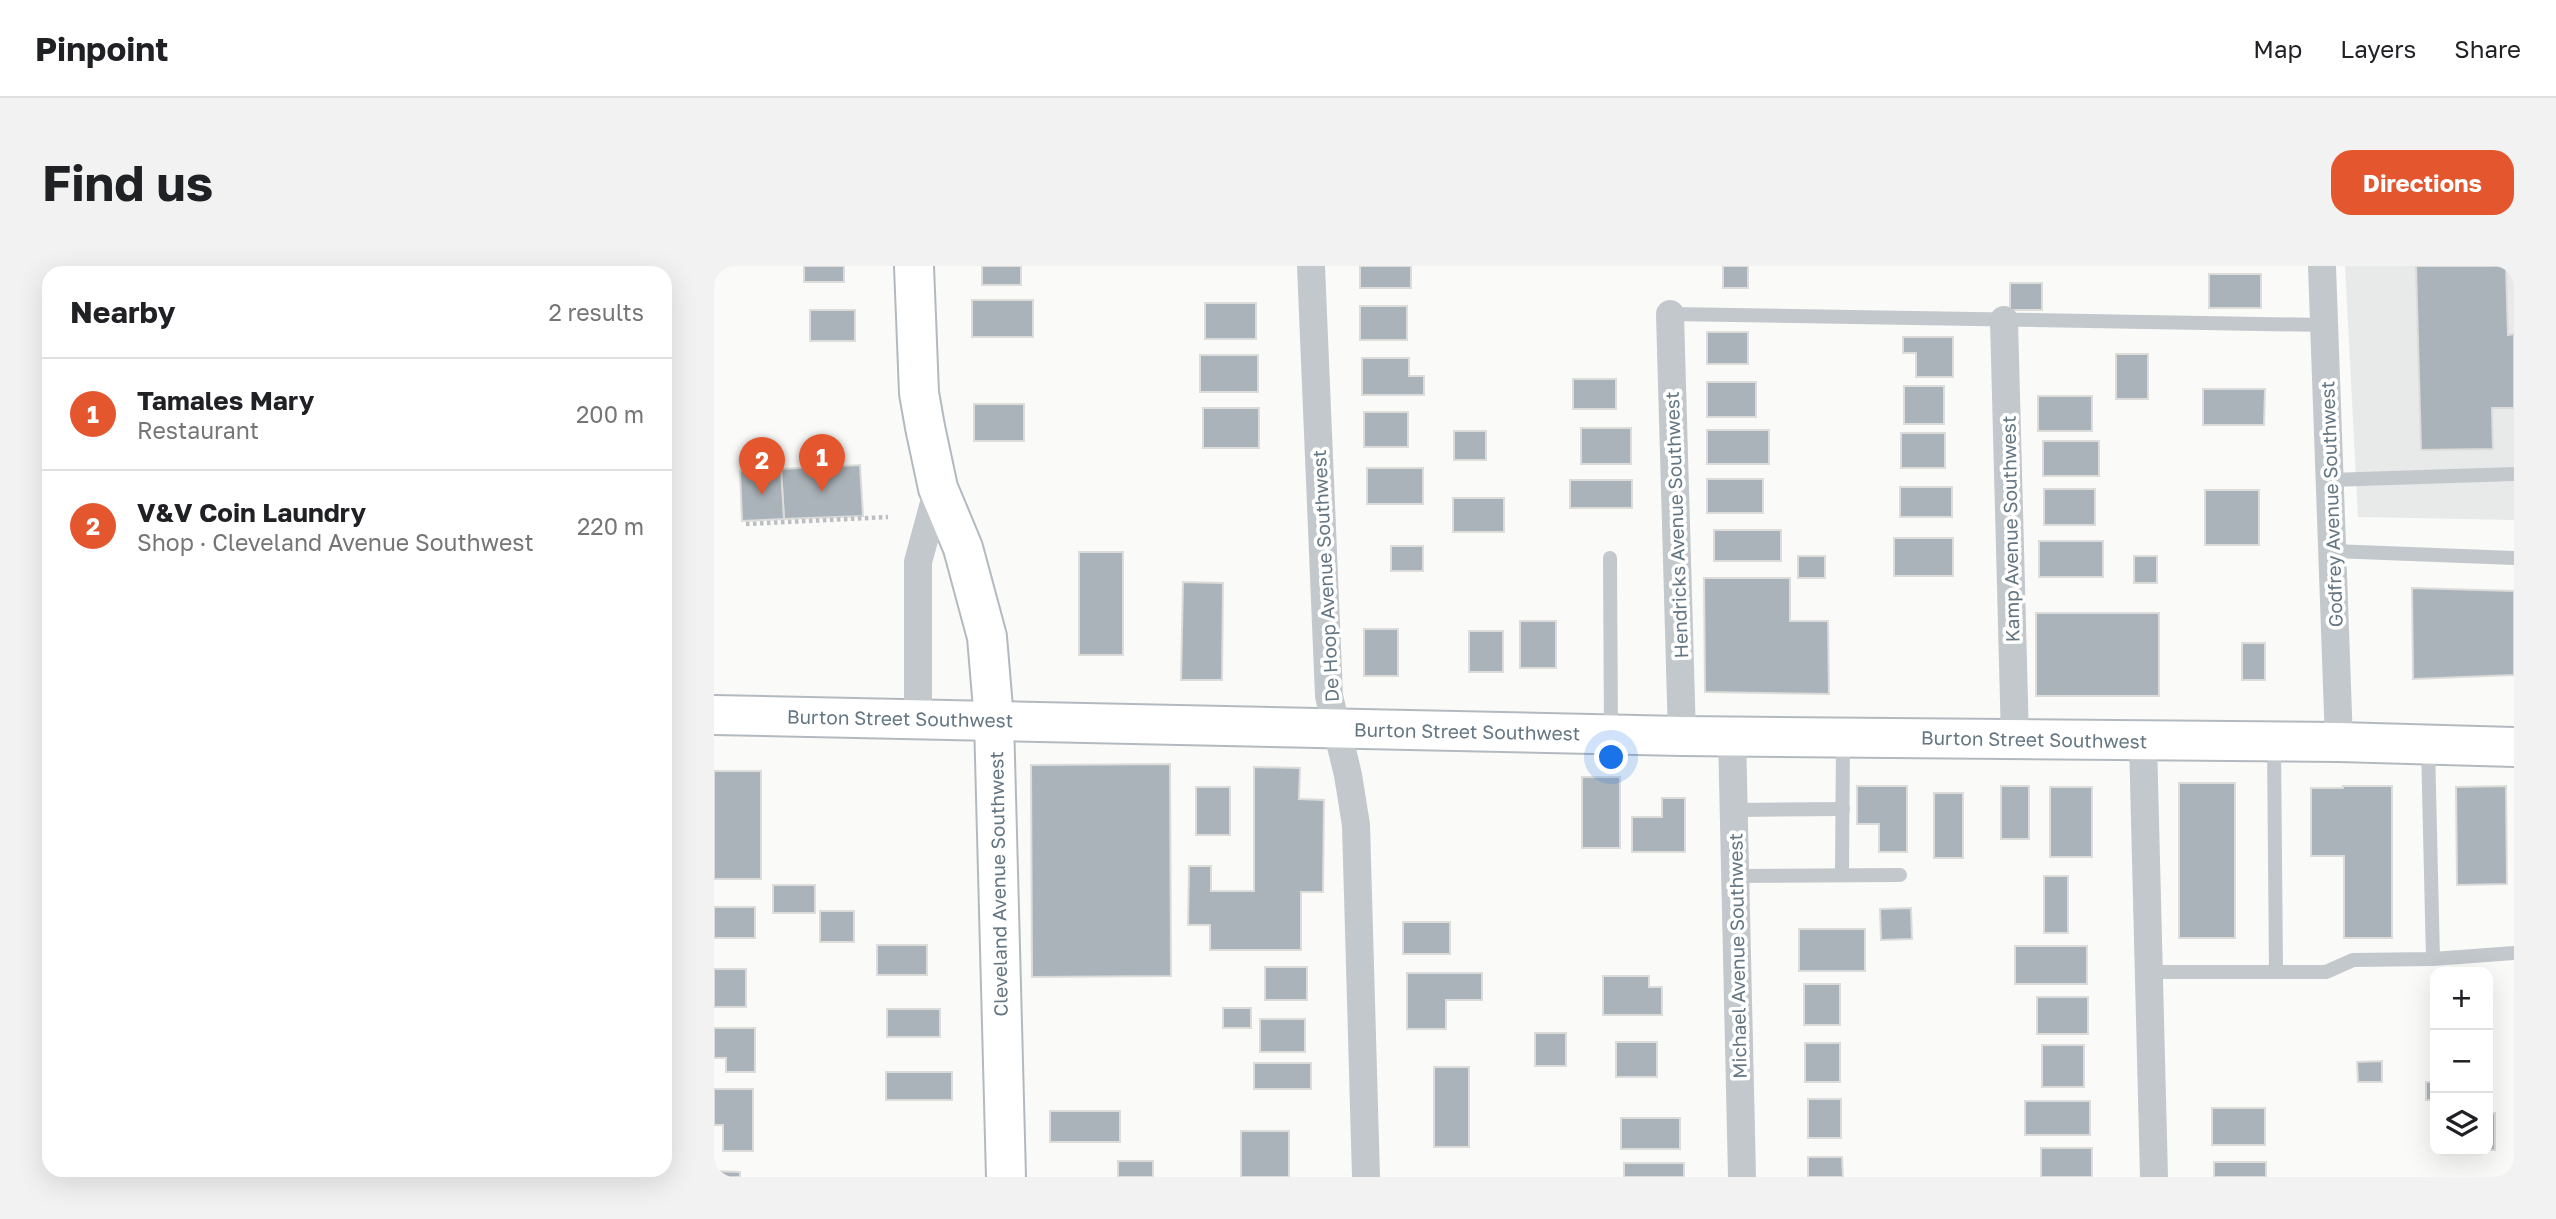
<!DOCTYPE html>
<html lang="en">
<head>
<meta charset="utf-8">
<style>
  body { margin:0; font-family:"Golos Text",sans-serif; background:#f2f2f2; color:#202124 }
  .controls { position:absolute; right:21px; bottom:21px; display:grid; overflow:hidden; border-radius:14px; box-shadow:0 7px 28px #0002 }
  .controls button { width:63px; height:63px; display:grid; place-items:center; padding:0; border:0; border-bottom:2px solid #e0e0e0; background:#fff; color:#202124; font:35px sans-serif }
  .you { position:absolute; left:898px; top:492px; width:24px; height:24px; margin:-18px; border:5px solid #fff; border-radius:50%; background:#1a73e8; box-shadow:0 0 0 10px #1a73e833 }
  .badge { display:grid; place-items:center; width:46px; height:46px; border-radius:50%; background:#e4572e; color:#fff; font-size:23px; font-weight:700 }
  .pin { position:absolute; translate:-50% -58px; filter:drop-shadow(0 2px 4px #0008) }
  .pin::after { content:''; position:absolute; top:37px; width:24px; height:21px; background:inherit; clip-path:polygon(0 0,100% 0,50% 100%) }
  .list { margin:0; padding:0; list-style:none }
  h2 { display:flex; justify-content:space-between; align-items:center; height:91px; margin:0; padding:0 28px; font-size:30px }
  h2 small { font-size:23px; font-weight:400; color:#757577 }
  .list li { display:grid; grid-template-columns:46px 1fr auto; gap:21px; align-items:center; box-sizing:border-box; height:112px; padding:0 28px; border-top:2px solid #e0e0e0 }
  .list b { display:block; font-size:26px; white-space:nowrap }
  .list p { margin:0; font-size:23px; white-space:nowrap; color:#757577 }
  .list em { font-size:23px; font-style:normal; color:#757577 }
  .icon { flex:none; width:38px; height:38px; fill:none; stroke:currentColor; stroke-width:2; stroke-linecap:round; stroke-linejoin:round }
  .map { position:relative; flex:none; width:1800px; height:911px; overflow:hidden; border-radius:21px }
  header { display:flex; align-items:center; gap:42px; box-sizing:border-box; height:98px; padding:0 35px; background:#fff; border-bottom:2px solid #e0e0e0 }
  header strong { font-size:33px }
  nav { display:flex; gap:38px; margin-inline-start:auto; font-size:24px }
  .intro { display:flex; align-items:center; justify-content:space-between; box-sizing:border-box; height:168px; padding:0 42px }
  h1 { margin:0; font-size:49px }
  .button { padding:18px 32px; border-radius:21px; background:#e4572e; color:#fff; font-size:24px; font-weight:700 }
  main { display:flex; gap:42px; padding:0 42px }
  aside { flex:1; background:#fff; border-radius:21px; box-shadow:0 7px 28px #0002 }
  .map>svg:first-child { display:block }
</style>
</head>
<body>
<header>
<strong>Pinpoint</strong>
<nav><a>Map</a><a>Layers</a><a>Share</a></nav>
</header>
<div class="intro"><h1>Find us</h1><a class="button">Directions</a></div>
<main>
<aside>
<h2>Nearby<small>2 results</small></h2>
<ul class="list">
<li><span class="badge">1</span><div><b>Tamales Mary</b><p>Restaurant</p></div><em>200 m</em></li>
<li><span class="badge">2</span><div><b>V&amp;V Coin Laundry</b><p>Shop · Cleveland Avenue Southwest</p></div><em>220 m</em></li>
</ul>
</aside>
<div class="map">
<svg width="1800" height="911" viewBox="0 0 1800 911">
  <rect width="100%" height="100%" fill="#fafaf8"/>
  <path fill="#e8e9e9" d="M1631 0H1800V254L1644 251Z"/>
  <g fill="#aab3b9" stroke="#dcdcda" stroke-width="2">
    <rect x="90" y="0" width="40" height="16"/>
    <rect x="268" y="0" width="39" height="19"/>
    <rect x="646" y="0" width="51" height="22"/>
    <rect x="1009" y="0" width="25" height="22"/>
    <path d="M1702 0H1792L1794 69 1800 68V142H1778L1779 183 1707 184Z"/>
    <rect x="1495" y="8" width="52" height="34"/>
    <rect x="1296" y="17" width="32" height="27"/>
    <rect x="258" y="34" width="61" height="37"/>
    <rect x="491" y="37" width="51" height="36"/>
    <rect x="646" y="40" width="47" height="34"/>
    <rect x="96" y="44" width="45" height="31"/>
    <rect x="993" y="66" width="41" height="32"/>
    <path d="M1189 71H1239V111H1202V87H1189Z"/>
    <rect x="1402" y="88" width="32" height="45"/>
    <rect x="486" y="89" width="58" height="37"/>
    <path d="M648 92H695V110H710V129H648Z"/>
    <rect x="859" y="113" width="43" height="30"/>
    <rect x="993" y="116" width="49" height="35"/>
    <rect x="1190" y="120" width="40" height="38"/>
    <path d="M1489 123H1551L1550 159H1489Z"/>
    <rect x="1324" y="130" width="54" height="35"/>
    <rect x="260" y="138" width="50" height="37"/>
    <rect x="489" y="142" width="56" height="40"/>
    <rect x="650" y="146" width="44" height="35"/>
    <rect x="867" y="162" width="50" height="36"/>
    <rect x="993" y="164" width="62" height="34"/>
    <rect x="740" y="165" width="32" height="29"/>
    <rect x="1187" y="167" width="44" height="35"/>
    <rect x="1329" y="175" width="56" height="35"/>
    <path d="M146 199 149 250 70 253 67 203Z"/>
    <rect x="653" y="202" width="56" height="36"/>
    <path d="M67 203 70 253 28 255 26 205Z"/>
    <rect x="993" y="213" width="56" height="34"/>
    <rect x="856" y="214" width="62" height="28"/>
    <rect x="1186" y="221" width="52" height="30"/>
    <rect x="1330" y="223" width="51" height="36"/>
    <rect x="1491" y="224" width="54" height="55"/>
    <rect x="739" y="232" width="51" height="34"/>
    <rect x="1000" y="264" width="67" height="31"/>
    <rect x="1180" y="272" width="59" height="38"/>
    <rect x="1325" y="275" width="64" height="36"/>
    <rect x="677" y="280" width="32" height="25"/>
    <rect x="365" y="286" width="44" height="103"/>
    <rect x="1084" y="290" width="27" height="22"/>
    <rect x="1420" y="290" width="23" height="27"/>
    <path d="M990 312H1076V355H1114L1115 428 991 426Z"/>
    <path d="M469 316 509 317 508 414H467Z"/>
    <path d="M1698 322 1800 325V409L1699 413Z"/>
    <rect x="1322" y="347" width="123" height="83"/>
    <rect x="806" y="355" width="36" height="47"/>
    <rect x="650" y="363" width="34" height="47"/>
    <rect x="755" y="365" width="34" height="41"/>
    <rect x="1528" y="377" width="23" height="37"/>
    <path d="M456 498 457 710 318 711 317 499Z"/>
    <path d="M540 501 586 502 585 533 610 534 609 626H587V684H496V659H474L475 600H497V625H540Z"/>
    <rect x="0" y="505" width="47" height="108"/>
    <rect x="868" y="511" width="38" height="71"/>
    <rect x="1465" y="517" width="56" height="155"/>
    <path d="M1143 520H1193V586H1165V558H1143Z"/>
    <rect x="1287" y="520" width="28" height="53"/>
    <path d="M1629 520H1678V672H1630V590H1597V522H1629Z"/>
    <path d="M1792 520 1793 618 1743 619 1742 521Z"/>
    <rect x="482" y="521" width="34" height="48"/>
    <rect x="1336" y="521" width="42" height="70"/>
    <rect x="1220" y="527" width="29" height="65"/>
    <path d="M948 532H971V586H918V551H948Z"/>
    <rect x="1330" y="610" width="24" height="57"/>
    <rect x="59" y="619" width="42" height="28"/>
    <rect x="0" y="641" width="41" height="31"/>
    <path d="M1197 642 1198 673 1167 674 1166 643Z"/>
    <rect x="106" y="645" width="34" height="31"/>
    <rect x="689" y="656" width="47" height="32"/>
    <rect x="1085" y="663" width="66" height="42"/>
    <rect x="163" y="679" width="50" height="30"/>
    <rect x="1301" y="680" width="72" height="38"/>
    <rect x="551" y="701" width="42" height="33"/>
    <rect x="0" y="703" width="32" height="38"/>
    <path d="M693 707H768V734H732V763H693Z"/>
    <path d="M889 710H935V721H948V749H889Z"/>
    <rect x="1090" y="718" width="36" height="41"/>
    <rect x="1323" y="731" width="51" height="37"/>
    <rect x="509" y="742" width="28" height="20"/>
    <rect x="173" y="743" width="53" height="28"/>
    <rect x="546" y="753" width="45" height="33"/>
    <path d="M0 762H41V806H12V792H0Z"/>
    <rect x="821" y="767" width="31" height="33"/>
    <rect x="902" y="776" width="41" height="35"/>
    <rect x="1091" y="777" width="35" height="39"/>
    <rect x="1328" y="779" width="42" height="42"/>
    <path d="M1668 795V816H1644L1643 796Z"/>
    <rect x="540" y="797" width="57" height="26"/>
    <rect x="1774" y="799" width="4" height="35"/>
    <rect x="720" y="801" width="35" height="80"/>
    <rect x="172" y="806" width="66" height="28"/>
    <rect x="1712" y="816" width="9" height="18"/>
    <path d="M0 823H39V885H9V859H0Z"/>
    <rect x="1094" y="833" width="33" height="39"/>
    <rect x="1311" y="835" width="65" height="34"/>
    <rect x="1498" y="842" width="53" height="37"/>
    <rect x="336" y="845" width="70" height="31"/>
    <rect x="1774" y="847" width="7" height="37"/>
    <rect x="907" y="852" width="59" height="31"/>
    <rect x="527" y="865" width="48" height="46"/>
    <rect x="1327" y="882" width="51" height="29"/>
    <path d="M1094 891H1128L1129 911H1094Z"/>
    <rect x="404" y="895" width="35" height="16"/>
    <rect x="1500" y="896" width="52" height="15"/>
    <rect x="910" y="897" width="60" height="14"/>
    <path d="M0 905 26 906V911H0Z"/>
  </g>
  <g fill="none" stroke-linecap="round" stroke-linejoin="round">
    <g stroke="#b3babf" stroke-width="42">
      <g id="secondary">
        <path d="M200 0 205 127 211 161 224 222 249 282 273 371 280 454 292 911"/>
        <path d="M0 449 968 470 1625 476 1800 481"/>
      </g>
    </g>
    <path stroke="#bbbfc2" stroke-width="4.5" stroke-dasharray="3.5 3.5" stroke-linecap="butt" d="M32 258 174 251"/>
    <g stroke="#c3c8cc" stroke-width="14">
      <path d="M956 48 1610 59"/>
      <path d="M1616 214 1800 208"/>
      <path d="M1619 285 1800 292"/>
      <path d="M896 292 897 467"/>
      <path d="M1560 477 1562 706"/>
      <path d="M1714 480 1719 693"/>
      <path d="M1020 544 1129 543"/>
      <path d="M1128 609 1129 474"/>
      <path d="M1021 610 1186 609"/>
      <path d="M1435 706H1612L1639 694 1719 693 1800 687"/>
    </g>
    <g stroke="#c3c8cc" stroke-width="28">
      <path d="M597 0 615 430 634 509 642 559 652 911"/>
      <path d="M1608 0 1625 476"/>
      <path d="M956 48 968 470"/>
      <path d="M1290 54 1301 473"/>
      <path d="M204 452V296L224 222"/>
      <path d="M1018 469 1028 911"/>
      <path d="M1429 475 1440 911"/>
    </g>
    <use href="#secondary" stroke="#fff" stroke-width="38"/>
  </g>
  <g text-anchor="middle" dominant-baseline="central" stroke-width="7" stroke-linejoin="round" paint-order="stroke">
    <g font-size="19" fill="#657683" stroke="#fff">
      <text transform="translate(1617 238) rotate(-92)">Godfrey Avenue Southwest</text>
      <text transform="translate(962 259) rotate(-92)">Hendricks Avenue Southwest</text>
      <text transform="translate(1296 263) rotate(-91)">Kamp Avenue Southwest</text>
      <text transform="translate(611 310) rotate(-93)">De Hoop Avenue Southwest</text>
      <text transform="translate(186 452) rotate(1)">Burton Street Southwest</text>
      <text transform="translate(753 465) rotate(1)">Burton Street Southwest</text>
      <text transform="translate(1320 473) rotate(1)">Burton Street Southwest</text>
      <text transform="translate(284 618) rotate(-91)">Cleveland Avenue Southwest</text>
      <text transform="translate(1023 690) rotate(-91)">Michael Avenue Southwest</text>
    </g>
  </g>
</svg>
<div class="controls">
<button>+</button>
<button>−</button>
<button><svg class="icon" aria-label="layers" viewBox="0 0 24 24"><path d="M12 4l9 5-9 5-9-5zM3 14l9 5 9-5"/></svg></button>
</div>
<div class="you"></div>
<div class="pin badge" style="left:108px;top:226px">1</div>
<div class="pin badge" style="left:48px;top:229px">2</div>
</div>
</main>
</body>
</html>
